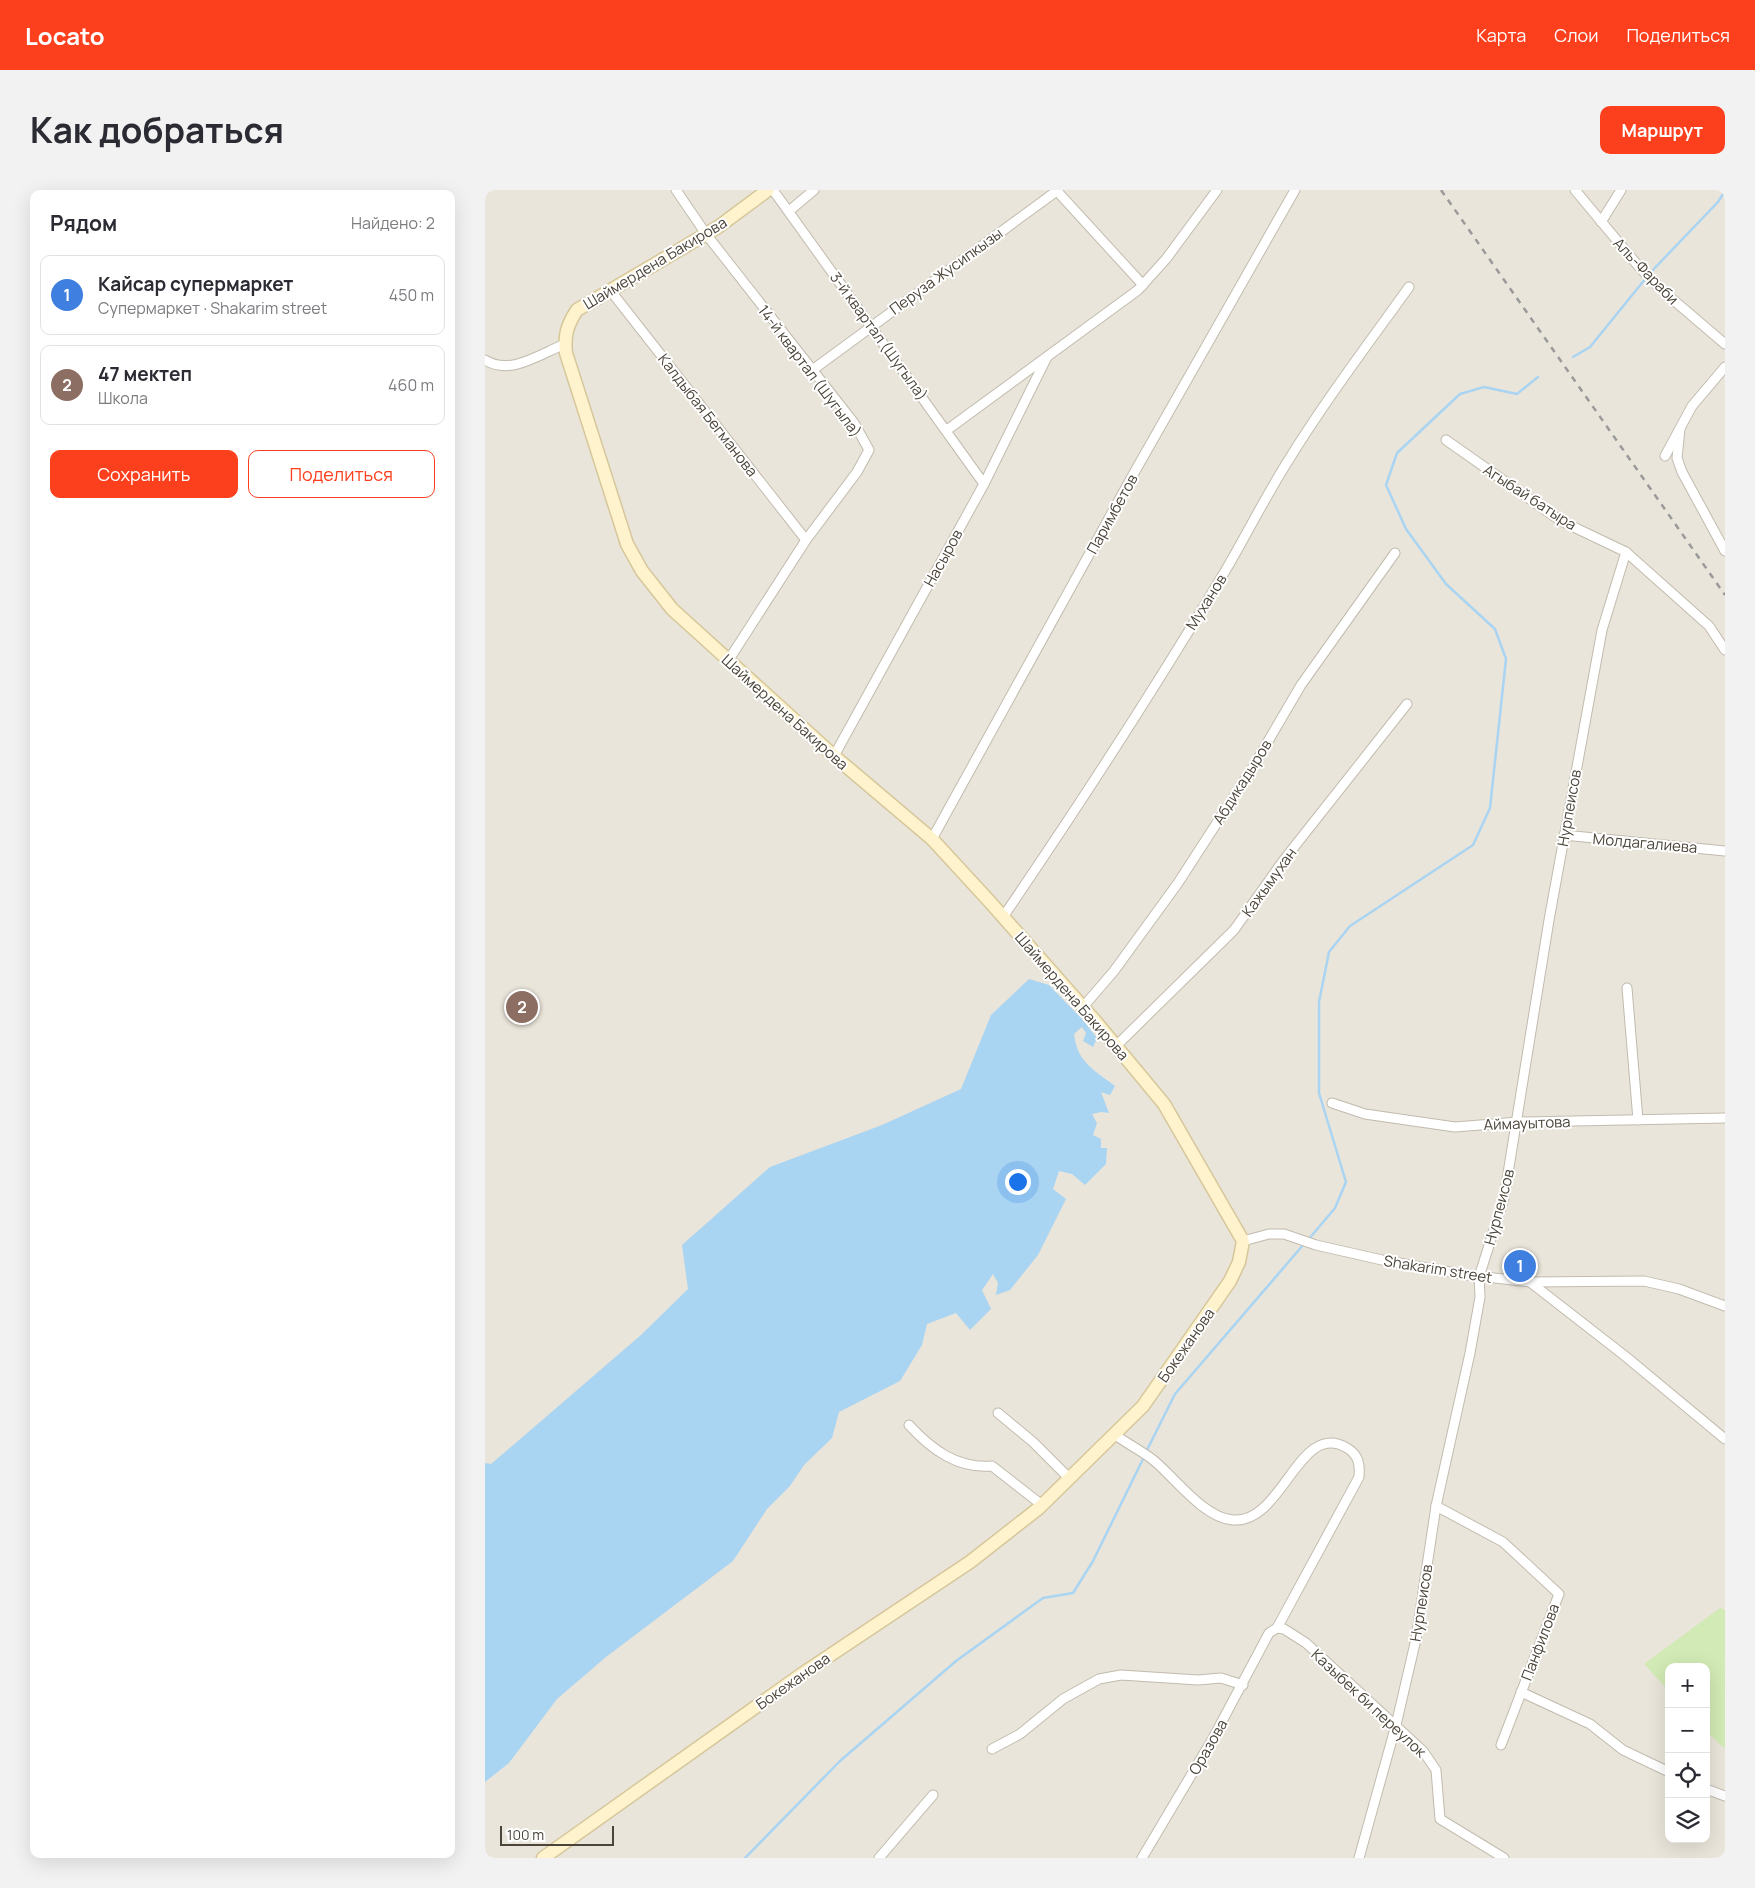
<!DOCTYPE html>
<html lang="ru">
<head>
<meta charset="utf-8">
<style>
  body { margin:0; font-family:Manrope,sans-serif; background:#f2f2f3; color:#2b2b33 }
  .controls { position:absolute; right:15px; bottom:15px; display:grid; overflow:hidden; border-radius:10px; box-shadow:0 5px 20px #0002 }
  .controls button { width:45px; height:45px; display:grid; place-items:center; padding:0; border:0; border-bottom:1px solid #e1e1e2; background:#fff; color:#2b2b33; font:25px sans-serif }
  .scale { position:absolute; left:15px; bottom:12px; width:114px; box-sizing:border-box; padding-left:5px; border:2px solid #4b4439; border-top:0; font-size:14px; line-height:18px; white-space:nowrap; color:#4b4439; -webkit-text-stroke:4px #fff; paint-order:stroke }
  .you { position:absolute; left:532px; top:991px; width:18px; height:18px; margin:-12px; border:4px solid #fff; border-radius:50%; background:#1a73e8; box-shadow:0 0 0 8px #1a73e833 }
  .badge { display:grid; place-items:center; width:32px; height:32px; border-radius:50%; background:#fc3f1d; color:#fff; font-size:16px; font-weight:700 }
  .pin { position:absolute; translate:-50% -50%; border:2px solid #fff; box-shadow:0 1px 5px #0006 }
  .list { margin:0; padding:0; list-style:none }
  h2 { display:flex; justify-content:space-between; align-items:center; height:65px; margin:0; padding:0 20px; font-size:21px }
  h2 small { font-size:16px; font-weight:400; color:#7c7c81 }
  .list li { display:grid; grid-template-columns:32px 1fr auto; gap:15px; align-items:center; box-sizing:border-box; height:80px; margin:0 10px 10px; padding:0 10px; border:1px solid #e1e1e2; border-radius:10px }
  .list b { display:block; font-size:19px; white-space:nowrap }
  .list p { margin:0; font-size:16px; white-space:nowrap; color:#7c7c81 }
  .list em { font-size:16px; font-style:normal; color:#7c7c81 }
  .actions { display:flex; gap:10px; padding:15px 20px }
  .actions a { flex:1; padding:11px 0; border:1px solid #fc3f1d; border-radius:10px; text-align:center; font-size:18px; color:#fc3f1d }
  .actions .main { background:#fc3f1d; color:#fff }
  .icon { flex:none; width:28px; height:28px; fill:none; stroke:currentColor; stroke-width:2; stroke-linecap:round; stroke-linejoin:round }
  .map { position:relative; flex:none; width:1240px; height:1668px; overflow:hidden; border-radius:10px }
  header { display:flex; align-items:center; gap:30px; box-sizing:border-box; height:70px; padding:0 25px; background:#fc3f1d; color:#fff }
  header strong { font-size:24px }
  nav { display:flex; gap:28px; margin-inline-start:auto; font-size:18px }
  .intro { display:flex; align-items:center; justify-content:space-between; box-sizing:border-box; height:120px; padding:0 30px }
  h1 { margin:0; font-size:35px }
  .button { padding:12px 22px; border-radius:10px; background:#fc3f1d; color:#fff; font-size:18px; font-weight:700 }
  main { display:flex; gap:30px; padding:0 30px }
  aside { flex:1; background:#fff; border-radius:10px; box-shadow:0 5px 20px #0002 }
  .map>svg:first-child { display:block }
</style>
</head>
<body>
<header>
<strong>Locato</strong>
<nav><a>Карта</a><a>Слои</a><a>Поделиться</a></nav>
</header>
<div class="intro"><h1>Как добраться</h1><a class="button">Маршрут</a></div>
<main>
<aside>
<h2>Рядом<small>Найдено: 2</small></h2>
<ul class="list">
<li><span class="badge" style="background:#3f7fe0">1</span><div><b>Кайсар супермаркет</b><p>Супермаркет · Shakarim street</p></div><em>450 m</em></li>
<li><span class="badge" style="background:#8d6e63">2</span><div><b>47 мектеп</b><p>Школа</p></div><em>460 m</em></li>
</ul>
<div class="actions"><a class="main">Сохранить</a><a>Поделиться</a></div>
</aside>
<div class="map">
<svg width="1240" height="1668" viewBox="0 0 1240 1668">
  <rect width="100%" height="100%" fill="#f6f3ec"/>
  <path fill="#eae5da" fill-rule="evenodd" d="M0 0H1240V1668H0ZM1184 1477H1221V1649H1184Z"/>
  <path fill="#d2eab5" d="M1235 1418 1240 1420V1559L1221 1541V1477H1184V1501L1159 1474Z"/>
  <path fill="#a9d4f2" d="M544 789 564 795 598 830 612 848 608 857 598 851 601 843 597 837 589 844C592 872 609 880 630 896L625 905 616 902 624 923 616 922 607 924 612 933 608 945 616 949V958H622L621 974 600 995 587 984 574 981 568 999 581 1009 553 1065 525 1100 511 1105 513 1093 508 1084 497 1100 506 1119 485 1140 471 1123 442 1134 437 1155 415 1191 354 1222 347 1248 319 1275 305 1296 282 1319 248 1371 121 1467 72 1509 24 1573 0 1592V1273L6 1274 156 1145 203 1099 197 1055 285 977 397 935 476 899 506 825Z"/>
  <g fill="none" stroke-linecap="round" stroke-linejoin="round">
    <g stroke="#a9d4f2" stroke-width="2.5">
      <path d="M1164 84 1233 12 1240 1"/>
      <path d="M1088 167 1105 157 1161 88"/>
      <path d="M823 1050 850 1018 861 992 834 903V812L844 762 865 736 988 655 1005 618 1021 469 1010 439 961 394 921 339 901 295 912 263 975 204 999 197 1032 204 1053 187"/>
      <path d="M661 1262 690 1204 819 1054"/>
      <path d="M260 1668 355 1571 471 1471 558 1408 588 1403 608 1371 659 1267"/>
    </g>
    <g stroke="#c2bbae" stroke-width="11">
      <g id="street">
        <path d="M191 0 221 44 369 233 384 260 372 282 321 350 243 471"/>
        <path d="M288 0 499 294"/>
        <path d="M571 0 658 95"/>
        <path d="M1090 0 1155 78 1179 102 1240 154"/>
        <path d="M304 21 329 0"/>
        <path d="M1116 32 1136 0"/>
        <path d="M125 100 321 350"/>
        <path d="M0 170C25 186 55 164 80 154"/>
        <path d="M326 181 573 0"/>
        <path d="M1195 239 1192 268 1197 282 1240 361"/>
        <path d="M462 240 653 100 681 69 732 0"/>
        <path d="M961 250 1076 331 1141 362 1224 436 1240 460"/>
        <path d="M1180 266 1207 216 1240 177"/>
        <path d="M349 566 499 294 562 167"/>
        <path d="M1079 645 1240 661"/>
        <path d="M447 649 649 283 810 0"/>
        <path d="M518 727C595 614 669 500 739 383 761 346 780 307 803 271 840 211 883 154 924 97"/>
        <path d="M1142 798 1153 930"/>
        <path d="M598 817 629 781 693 693 768 577 816 495 910 363"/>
        <path d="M631 856 749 740 798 671 922 514"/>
        <path d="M847 913 880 924 970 937 1033 932 1240 928"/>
        <path d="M758 1051 784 1044H799L831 1055 897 1070 982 1085 1045 1092 1159 1091 1194 1099 1240 1116"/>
        <path d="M1045 1092 1140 1166 1240 1249"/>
        <path d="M513 1223 548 1252 584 1288"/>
        <path d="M424 1235C447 1260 473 1279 507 1276L557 1315"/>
        <path d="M629 1244C641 1253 655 1260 667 1269 689 1286 718 1328 748 1330 798 1334 814 1229 862 1258 874 1265 875 1275 874 1287L792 1438"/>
        <path d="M951 1316 1018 1352 1074 1404 1016 1555"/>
        <path d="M1036 1502 1105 1534 1138 1560 1184 1582"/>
        <path d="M507 1559 535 1544 578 1509 614 1489 636 1485 713 1490 736 1488 758 1495"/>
        <path d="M1221 1599 1240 1606"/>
        <path d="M394 1668 448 1605"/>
        <path d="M657 1668 727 1550 784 1443 792 1438 799 1439 821 1453 938 1561 951 1580 955 1629 1019 1668"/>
        <path d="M874 1668 911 1535 931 1449 951 1316 985 1163 995 1107 994 1087 1019 1008 1064 730 1117 440 1141 362"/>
      </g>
    </g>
    <g stroke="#d6c79b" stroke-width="15">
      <path id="secondary" d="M58 1668 317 1484 485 1372 554 1318 658 1216 745 1091 754 1072 758 1051 679 914 611 832 505 712 447 649 349 566 187 419 157 381 142 354 81 163C79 146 82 135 92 120L233 37 283 0"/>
    </g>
    <use href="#street" stroke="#fff" stroke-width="9"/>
    <use href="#secondary" stroke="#fff3cd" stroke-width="12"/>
    <path stroke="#9a9a9a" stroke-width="2.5" stroke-dasharray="6 6" stroke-linecap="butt" d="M956 0 1240 405"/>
  </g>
  <g text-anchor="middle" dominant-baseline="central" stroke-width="4" stroke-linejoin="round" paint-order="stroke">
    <g font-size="15" fill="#4b4439" stroke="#fff">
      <text transform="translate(170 73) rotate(-31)">Шаймердена Бакирова</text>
      <text transform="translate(461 81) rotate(-36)">Перуза Жусипкызы</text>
      <text transform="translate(1161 81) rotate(46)">Аль-Фараби</text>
      <text transform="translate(394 146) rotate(54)">3-й квартал (Шугыла)</text>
      <text transform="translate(325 181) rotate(53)">14-й квартал (Шугыла)</text>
      <text transform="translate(223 225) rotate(52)">Калдыбая Бегманова</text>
      <text transform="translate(1045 307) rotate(33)">Агыбай батыра</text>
      <text transform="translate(627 324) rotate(-61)">Паримбетов</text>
      <text transform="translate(458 368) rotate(-61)">Насыров</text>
      <text transform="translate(721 412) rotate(-58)">Муханов</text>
      <text transform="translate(300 522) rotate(42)">Шаймердена Бакирова</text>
      <text transform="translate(757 592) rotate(-58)">Абдикадыров</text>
      <text transform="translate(1084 618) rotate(-80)">Нурпеисов</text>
      <text transform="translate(1160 653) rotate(5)">Молдагалиева</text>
      <text transform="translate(784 692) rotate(-54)">Кажымухан</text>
      <text transform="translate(587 806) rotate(49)">Шаймердена Бакирова</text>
      <text transform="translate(1042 933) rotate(-2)">Аймауытова</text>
      <text transform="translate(1014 1017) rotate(-75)">Нурпеисов</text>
      <text transform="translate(953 1079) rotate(9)">Shakarim street</text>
      <text transform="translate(701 1155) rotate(-55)">Бокежанова</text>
      <text transform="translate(936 1413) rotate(-81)">Нурпеисов</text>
      <text transform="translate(1055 1452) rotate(-69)">Панфилова</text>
      <text transform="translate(308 1491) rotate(-35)">Бокежанова</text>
      <text transform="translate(884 1513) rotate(43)">Казыбек би переулок</text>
      <text transform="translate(723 1557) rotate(-60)">Оразова</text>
    </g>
  </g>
</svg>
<div class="controls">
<button>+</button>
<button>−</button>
<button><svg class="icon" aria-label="locate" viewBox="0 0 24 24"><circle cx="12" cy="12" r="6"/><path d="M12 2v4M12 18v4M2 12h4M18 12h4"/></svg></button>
<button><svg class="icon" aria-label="layers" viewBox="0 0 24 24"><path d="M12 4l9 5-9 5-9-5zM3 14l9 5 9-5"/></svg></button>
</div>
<div class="scale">100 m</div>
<div class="you"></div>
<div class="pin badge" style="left:1035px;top:1076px;background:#3f7fe0">1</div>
<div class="pin badge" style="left:37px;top:817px;background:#8d6e63">2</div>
</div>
</main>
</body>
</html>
